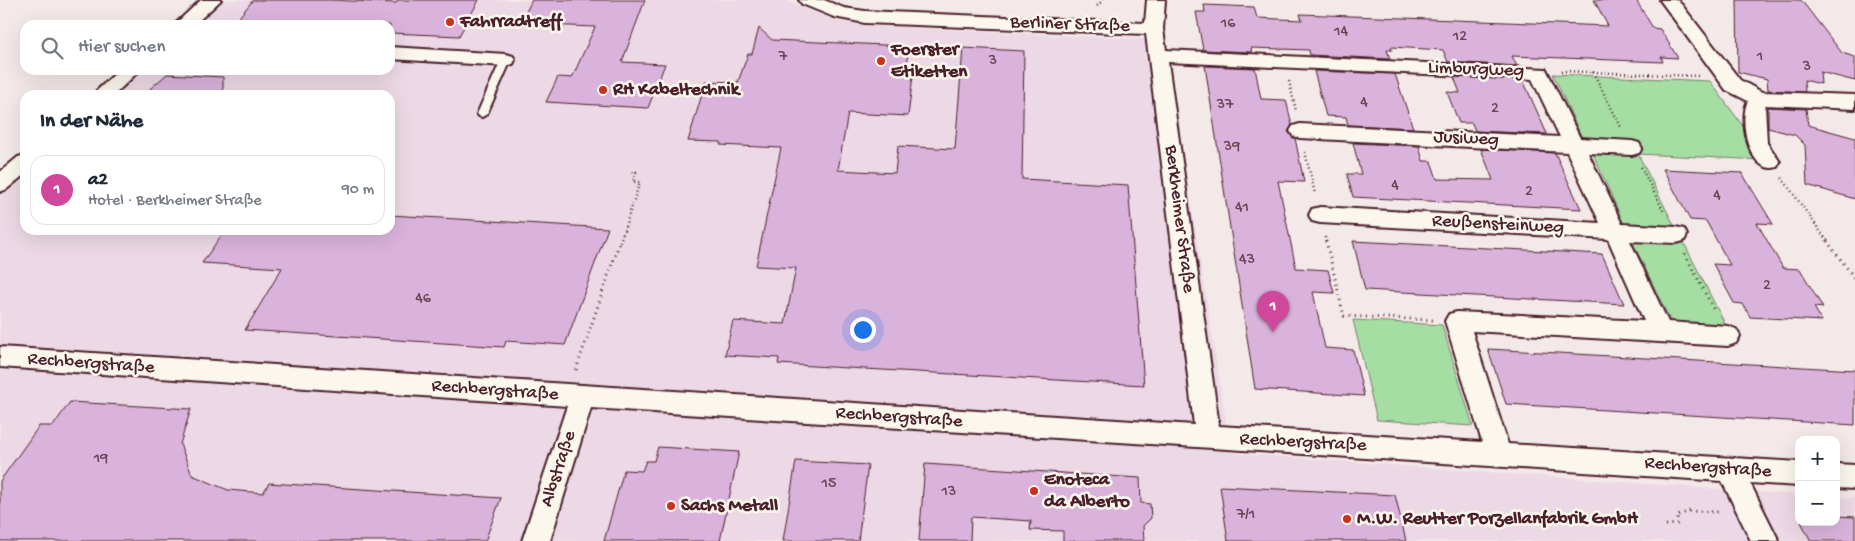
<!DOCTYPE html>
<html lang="de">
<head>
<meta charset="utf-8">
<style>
  body { margin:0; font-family:"Gochi Hand",sans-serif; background:#f2f2f3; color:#1f2937 }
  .controls { position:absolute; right:15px; bottom:15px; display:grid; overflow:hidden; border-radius:10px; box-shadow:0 5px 20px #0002 }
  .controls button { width:45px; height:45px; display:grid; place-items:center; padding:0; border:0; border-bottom:1px solid #e0e1e3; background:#fff; color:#1f2937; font:25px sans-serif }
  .you { position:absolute; left:862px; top:329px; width:18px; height:18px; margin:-12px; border:4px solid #fff; border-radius:50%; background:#1a73e8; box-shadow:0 0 0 8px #1a73e833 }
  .badge { display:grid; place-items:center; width:32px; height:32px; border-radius:50%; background:#c8321e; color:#fff; font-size:16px; font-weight:700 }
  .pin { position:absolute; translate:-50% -41px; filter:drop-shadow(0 1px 2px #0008) }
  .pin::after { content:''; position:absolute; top:26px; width:18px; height:15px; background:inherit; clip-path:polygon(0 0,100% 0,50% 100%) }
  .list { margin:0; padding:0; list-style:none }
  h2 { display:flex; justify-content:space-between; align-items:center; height:65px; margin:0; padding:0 20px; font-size:21px }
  h2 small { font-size:16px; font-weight:400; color:#747a83 }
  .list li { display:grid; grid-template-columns:32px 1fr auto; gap:15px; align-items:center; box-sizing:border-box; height:70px; margin:0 10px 10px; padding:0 10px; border:1px solid #e0e1e3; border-radius:15px }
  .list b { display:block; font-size:19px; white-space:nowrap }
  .list p { margin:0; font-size:16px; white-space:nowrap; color:#747a83 }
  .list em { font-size:16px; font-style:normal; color:#747a83 }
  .icon { flex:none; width:28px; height:28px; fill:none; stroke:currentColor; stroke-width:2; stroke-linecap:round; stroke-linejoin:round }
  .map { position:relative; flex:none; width:1855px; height:541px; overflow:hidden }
  .search { position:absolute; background:#fff; box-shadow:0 5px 20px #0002; left:20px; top:20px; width:375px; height:55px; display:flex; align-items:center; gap:12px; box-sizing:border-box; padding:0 18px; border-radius:15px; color:#747a83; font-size:19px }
  .panel { position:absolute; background:#fff; box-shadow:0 5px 20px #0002; left:20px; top:90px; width:375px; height:145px; border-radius:15px }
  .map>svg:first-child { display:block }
</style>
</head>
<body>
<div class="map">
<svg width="1855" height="541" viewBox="0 0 1855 541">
  <rect width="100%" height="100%" fill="#f4e9e9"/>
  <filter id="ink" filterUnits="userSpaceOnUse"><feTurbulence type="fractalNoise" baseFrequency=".02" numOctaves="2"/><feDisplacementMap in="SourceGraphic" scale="10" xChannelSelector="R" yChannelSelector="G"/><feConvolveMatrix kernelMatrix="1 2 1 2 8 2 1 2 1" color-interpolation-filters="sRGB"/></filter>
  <g filter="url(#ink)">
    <path fill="#ecd9e5" d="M203 0H785L834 20 869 26 1165 40 1231 453 1799 495V522H1836V497L1855 498V541H0V172L25 151V230H390V95H90L120 70H390V25H174Z"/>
    <g fill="#a4dea3" stroke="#777e67">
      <path d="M1553 74 1710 81 1748 133 1763 160 1638 154 1677 231 1636 229 1624 224 1593 154 1637 153 1591 142 1582 138Z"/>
      <path d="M1635 240 1683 241 1728 330 1684 328 1671 322 1634 245Z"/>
      <path d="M1353 320 1442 325 1473 426 1377 420Z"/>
    </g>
    <g fill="#dab3dc" stroke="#4a1f2b">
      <path d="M253 0H330L396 3 398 0H479L459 36 390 33V25H264L266 23 236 21Z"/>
      <path d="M532 0H645L622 62 665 64 648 108 546 102 558 77 572 78 595 27 520 24Z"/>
      <path d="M1594 0H1636L1653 28 1660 29 1678 58 1661 57 1663 62 1512 56 1517 66 1448 62 1443 50 1391 47 1392 50H1387L1390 59 1310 55 1309 50 1251 48 1252 52 1203 50 1196 12H1205L1204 5 1254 7 1257 18 1302 20 1300 14 1608 26Z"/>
      <path d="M1737 0H1801L1842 53 1855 57V81L1820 72 1821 84 1804 80 1805 92 1768 90 1767 79 1738 72Z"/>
      <path d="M759 28 772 40 907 46 908 68H914L908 116 848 113 838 170 895 173 898 146 955 149 963 48 1024 51 1022 179 1128 185 1144 385 778 364 779 358 725 355 733 321 785 324 796 268 756 266 781 148 720 145 721 142 688 141 706 81 738 82 748 54H752Z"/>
      <path d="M1205 66 1255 68 1261 99 1286 100 1292 125 1288 132 1295 138 1304 182 1278 181 1296 268 1328 270 1334 293 1313 292 1325 348 1353 350 1364 396 1255 389Z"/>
      <path d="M1314 71 1395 74 1413 128 1348 125 1346 117 1326 116Z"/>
      <path d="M167 74 223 77V95H143Z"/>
      <path d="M1454 77 1523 80 1547 134 1475 131 1472 123H1459L1447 92 1460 93Z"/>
      <path d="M1768 107 1806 109 1808 125 1855 138V199L1807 185 1805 145 1795 135 1768 128Z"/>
      <path d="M1353 143 1419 146 1423 161H1431L1437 179 1493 180 1481 149 1555 153 1581 209 1353 197 1347 174H1361Z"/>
      <path d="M1663 169 1742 173 1773 224 1757 223 1783 268 1800 269 1823 308 1814 307 1822 321 1750 317 1743 304 1734 303 1713 264 1730 265 1706 221 1690 220Z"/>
      <path d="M390 215 608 228 565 345 506 341 504 347 245 330 282 268 202 263 225 230H390Z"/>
      <path d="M1353 241 1602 254 1624 304 1365 290Z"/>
      <path d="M1488 349 1855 370V425L1506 404Z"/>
      <path d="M70 402 191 409 180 444 192 475 228 490 263 493 269 483 501 498 485 541H0V481L39 426H53Z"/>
      <path d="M658 447 739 452 720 541H604L624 470 642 471 646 461H654Z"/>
      <path d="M796 461 868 465 858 541H783Z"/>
      <path d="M925 464 1140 478 1141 503 1150 504 1151 518 1143 526 1144 541H1063V531L1030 530 1031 521 971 517 970 541H919Z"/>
      <path d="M1220 486 1395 495 1406 541H1228Z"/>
      <path d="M1836 516 1855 517V541H1811L1801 522H1836Z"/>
    </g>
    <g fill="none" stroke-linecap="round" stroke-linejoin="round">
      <g stroke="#4a1f2b" stroke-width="4">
        <path id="lane" d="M506 57 511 60 487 114 482 117 479 116 477 114 501 60Z"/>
      </g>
      <g stroke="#4a1f2b" stroke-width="4">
        <g id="street">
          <path d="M201 0H221L194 25H174Z"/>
          <path d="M799 0H824L844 8 865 11 1145 23 1147 0H1165L1163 29 1166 50 1546 69 1580 138 1632 141 1639 143 1642 148 1639 153 1632 155 1588 153 1622 224 1676 227 1684 229 1687 235 1684 241 1676 243 1630 241 1668 322 1728 326 1736 329 1740 336 1736 343 1728 346 1472 331 1508 444 1799 462V486L1750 483 1779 541H1751L1722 481 591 408 550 541H522L567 406 0 367V347L1194 425 1146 34 865 23 834 17 802 4ZM1168 62 1532 79 1560 137 1300 124 1293 126 1290 131 1293 136 1300 138 1567 152 1600 223 1320 207 1312 209 1309 215 1312 221 1320 223 1608 239 1644 321 1457 312 1449 314 1445 321 1482 442 1219 426Z"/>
          <path d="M1660 0H1678L1740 80 1762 92 1855 95V109L1765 105 1767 143 1780 162 1777 167C1749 176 1738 119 1748 101L1726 90Z"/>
          <path d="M390 47 506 54 513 56 515 60 513 64 506 66 390 59Z"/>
          <path d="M119 70H140L114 95H92Z"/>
          <path d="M25 155V174L7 189 0 192V172L18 157Z"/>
          <path d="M1836 464 1855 465V489L1836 488Z"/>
        </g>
      </g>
      <g stroke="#4a1f2b" stroke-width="2.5" stroke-dasharray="1 3" stroke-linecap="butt">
        <path d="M1097 6 1103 0"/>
        <path d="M1561 71 1698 76"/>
        <path d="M1593 72 1621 127"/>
        <path d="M1289 81 1296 111"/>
        <path d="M1305 152 1315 194"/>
        <path d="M1641 167 1664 212"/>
        <path d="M1782 178 1828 242"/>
        <path d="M1325 237 1326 242"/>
        <path d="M620 242 640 182H633L636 172H631"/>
      </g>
      <g stroke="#4a1f2b" stroke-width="3" stroke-dasharray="1 4.5" stroke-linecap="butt">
        <path d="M1326 241 1344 316 1434 320"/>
        <path d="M1827 241 1855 279"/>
        <path d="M1685 254 1714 310"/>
        <path d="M576 370 620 241"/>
        <path d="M1666 525 1678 524 1677 516 1689 511 1721 512"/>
      </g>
      <use href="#lane" fill="#fbf7ec" fill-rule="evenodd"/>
      <use href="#street" fill="#fbf7ec" fill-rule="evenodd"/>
    </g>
  </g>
  <g fill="#c8321e" stroke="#fbf7ec" stroke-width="2">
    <circle cx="450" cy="22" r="5"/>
    <circle cx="881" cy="61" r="5"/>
    <circle cx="603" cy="90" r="5"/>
    <circle cx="1034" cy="491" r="5"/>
    <circle cx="671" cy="506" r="5"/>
    <circle cx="1347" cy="519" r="5"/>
  </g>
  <g text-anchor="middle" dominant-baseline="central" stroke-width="5" stroke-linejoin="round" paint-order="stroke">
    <g font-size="16" fill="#6e4457">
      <text x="1228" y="24">16</text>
      <text x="1341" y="32">14</text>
      <text x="1460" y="37">12</text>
      <text x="783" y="57">7</text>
      <text x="1760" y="57">1</text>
      <text x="993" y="61">3</text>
      <text x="1807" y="67">3</text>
      <text x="1364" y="103">4</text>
      <text x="1225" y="105">37</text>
      <text x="1495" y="109">2</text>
      <text x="1232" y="147">39</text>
      <text x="1395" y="186">4</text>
      <text x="1529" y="192">2</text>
      <text x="1717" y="196">4</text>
      <text x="1242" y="208">41</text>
      <text x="1247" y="260">43</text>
      <text x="1767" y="286">2</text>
      <text x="423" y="299">46</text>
      <text x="101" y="459">19</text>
      <text x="829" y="484">15</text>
      <text x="949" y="492">13</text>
      <text x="1246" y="515">7/1</text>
    </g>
    <g font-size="19" font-weight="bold" fill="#4a1f2b" stroke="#fbf7ec" text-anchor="start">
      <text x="460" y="22">Fahrradtreff</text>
      <text x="891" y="50">Foerster<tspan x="891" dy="22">Etiketten</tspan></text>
      <text x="613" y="90">RH Kabeltechnik</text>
      <text x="1044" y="480">Enoteca<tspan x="1044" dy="22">da Alberto</tspan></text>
      <text x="681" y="506">Sachs Metall</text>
      <text x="1357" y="519">M.W. Reutter Porzellanfabrik GmbH</text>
    </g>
    <g font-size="19" fill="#4a1f2b" stroke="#fbf7ec">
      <text transform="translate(1070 25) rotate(2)">Berliner Straße</text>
      <text transform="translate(1476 70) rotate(2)">Limburgweg</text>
      <text transform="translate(1466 139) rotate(3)">Jusiweg</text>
      <text transform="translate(1179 219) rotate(83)">Berkheimer Straße</text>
      <text transform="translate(1498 225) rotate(3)">Reußensteinweg</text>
      <text transform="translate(91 364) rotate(4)">Rechbergstraße</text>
      <text transform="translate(495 391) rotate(4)">Rechbergstraße</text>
      <text transform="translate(899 418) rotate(4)">Rechbergstraße</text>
      <text transform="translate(1303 443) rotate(3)">Rechbergstraße</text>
      <text transform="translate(1708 468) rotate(4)">Rechbergstraße</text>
      <text transform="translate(559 469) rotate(-72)">Albstraße</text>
    </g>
  </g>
</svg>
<div class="controls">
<button>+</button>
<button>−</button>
</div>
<div class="you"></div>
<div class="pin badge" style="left:1273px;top:332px;background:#d1479c">1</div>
<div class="search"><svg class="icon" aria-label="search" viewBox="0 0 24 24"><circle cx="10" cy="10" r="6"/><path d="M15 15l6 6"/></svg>Hier suchen</div>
<section class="panel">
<h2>In der Nähe<small></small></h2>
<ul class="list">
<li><span class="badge" style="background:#d1479c">1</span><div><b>a2</b><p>Hotel · Berkheimer Straße</p></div><em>90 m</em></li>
</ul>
</section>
</div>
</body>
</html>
